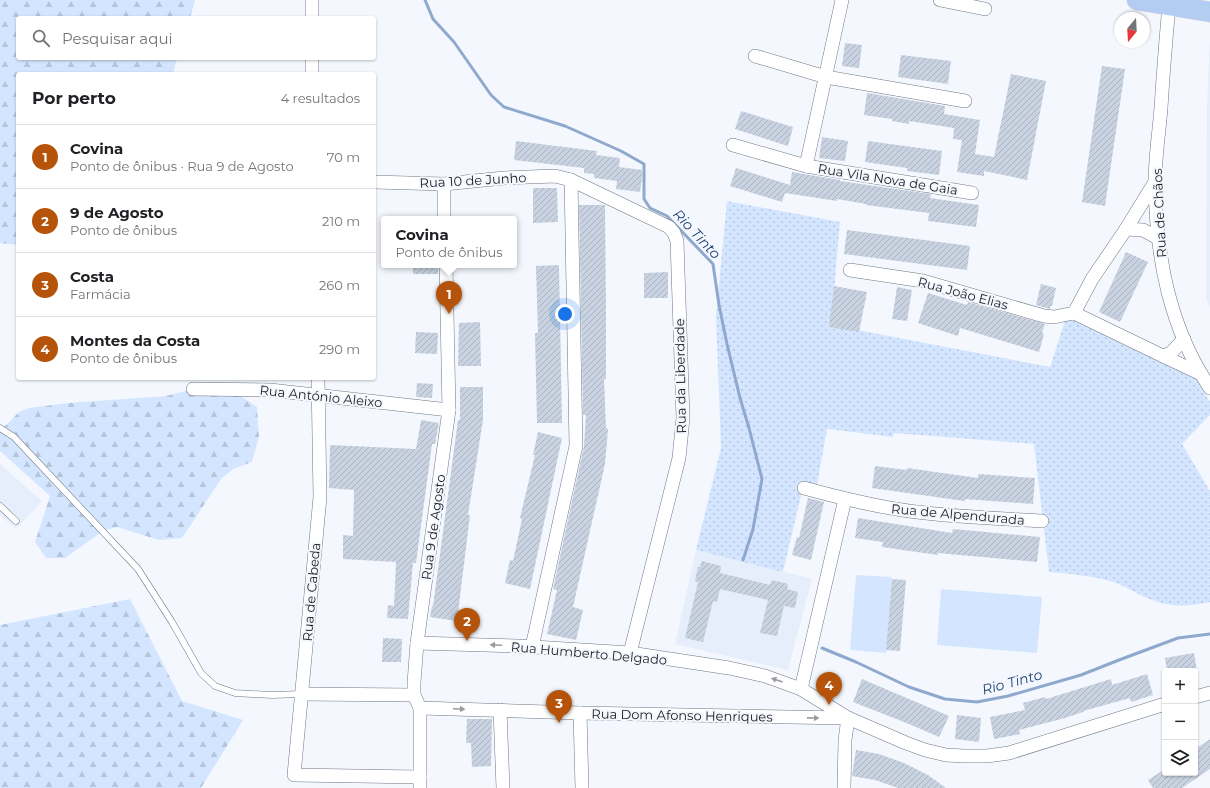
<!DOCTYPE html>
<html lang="pt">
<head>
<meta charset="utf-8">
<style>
  body { margin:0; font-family:Montserrat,sans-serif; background:#f6f6f6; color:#202124 }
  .controls { position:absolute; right:12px; bottom:12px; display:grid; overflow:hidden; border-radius:4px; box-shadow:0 1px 3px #0004 }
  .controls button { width:36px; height:36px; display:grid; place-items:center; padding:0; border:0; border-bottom:1px solid #e0e0e0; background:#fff; color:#202124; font:20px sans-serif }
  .compass { position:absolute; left:1114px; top:12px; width:36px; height:36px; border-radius:50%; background:#fff; box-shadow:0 1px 3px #0004; rotate:198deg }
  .you { position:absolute; left:565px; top:314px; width:14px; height:14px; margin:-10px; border:3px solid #fff; border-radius:50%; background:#1a73e8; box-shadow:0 0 0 6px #1a73e833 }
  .badge { display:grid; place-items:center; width:26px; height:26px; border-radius:50%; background:#b45309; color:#fff; font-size:13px; font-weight:700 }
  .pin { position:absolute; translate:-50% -33px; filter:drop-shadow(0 1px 2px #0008) }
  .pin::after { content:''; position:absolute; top:21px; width:14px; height:12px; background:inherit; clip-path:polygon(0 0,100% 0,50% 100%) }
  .popup { position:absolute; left:381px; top:216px; width:136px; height:52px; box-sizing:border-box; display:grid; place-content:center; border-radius:4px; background:#fff; filter:drop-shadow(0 1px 3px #0005); font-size:13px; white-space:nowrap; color:#757577 }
  .popup b { font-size:15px; color:#202124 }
  .popup::after { content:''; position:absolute; left:50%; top:100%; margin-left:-8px; border:8px solid transparent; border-top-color:#fff }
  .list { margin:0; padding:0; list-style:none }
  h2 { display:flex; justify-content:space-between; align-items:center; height:52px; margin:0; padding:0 16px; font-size:17px }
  h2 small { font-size:13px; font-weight:400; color:#757577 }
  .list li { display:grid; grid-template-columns:26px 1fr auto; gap:12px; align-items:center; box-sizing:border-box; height:64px; padding:0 16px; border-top:1px solid #e0e0e0 }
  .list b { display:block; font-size:15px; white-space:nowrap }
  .list p { margin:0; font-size:13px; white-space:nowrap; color:#757577 }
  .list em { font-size:13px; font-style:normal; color:#757577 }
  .icon { flex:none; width:22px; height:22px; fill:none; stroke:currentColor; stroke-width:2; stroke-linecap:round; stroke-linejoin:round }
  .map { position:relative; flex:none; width:1210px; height:788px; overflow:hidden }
  .search { position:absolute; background:#fff; box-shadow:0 1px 3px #0004; left:16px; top:16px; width:360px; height:44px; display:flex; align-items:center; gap:10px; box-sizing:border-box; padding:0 14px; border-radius:4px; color:#757577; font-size:15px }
  .panel { position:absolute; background:#fff; box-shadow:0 1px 3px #0004; left:16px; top:72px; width:360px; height:308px; border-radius:4px }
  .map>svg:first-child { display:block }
</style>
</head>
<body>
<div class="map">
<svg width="1210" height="788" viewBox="0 0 1210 788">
  <defs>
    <pattern id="green-dots" width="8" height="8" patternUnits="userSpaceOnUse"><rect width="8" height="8" fill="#d4e6ff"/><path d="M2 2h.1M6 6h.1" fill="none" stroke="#b5c5da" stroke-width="1.8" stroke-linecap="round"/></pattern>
    <pattern id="forest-firs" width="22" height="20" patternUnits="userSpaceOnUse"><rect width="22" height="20" fill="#d4e6ff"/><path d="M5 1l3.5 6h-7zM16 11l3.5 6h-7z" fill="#b5c5da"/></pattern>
    <pattern id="building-hatch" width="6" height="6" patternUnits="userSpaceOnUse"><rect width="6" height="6" fill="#c8d2e0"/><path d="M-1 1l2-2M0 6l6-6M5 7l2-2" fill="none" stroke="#abb4c0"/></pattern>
  </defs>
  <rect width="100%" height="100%" fill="#f4f8fe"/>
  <g fill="#e5eefa">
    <path d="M1210 36V307L1206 298 1207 106Z"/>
    <path d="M0 464 42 501 16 529 0 515Z"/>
    <path d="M696 550 812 579 788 670 675 644Z"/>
  </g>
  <path fill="url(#green-dots)" d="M727 201 840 222 831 325 1050 367 1065 321H1075L1194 376 1210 402V415L1182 444 1210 491V602C1189 606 1173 608 1152 600 1140 596 1129 588 1116 583 1095 576 1071 574 1049 572L1034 444 894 433 893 437 827 429 817 485 804 483 783 572 696 550 721 448 716 315Z"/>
  <g fill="url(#forest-firs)">
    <path d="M0 0H195L190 18H18V58H177L173 74H18V245L0 243Z"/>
    <path d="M193 389H230L257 407 259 437 252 462 233 469 221 479 182 538 159 540 117 527 103 531 65 558H46L35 542 50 496 0 451V431L19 412 29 408 68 403 166 396Z"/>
    <path d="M130 599 182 701 243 720 201 788H0V625Z"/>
  </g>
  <g fill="#d4e6ff">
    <path d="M856 575 892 577 886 653 850 650Z"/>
    <path d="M941 589 1042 597 1037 653 937 645Z"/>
  </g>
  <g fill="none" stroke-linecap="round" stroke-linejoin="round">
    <g stroke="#8ea9cd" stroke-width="3">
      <path d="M425 0 433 19 454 42 491 95 504 107 565 126 621 151 644 164V199L650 208 667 216 713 264 719 305 727 344 740 398 749 428 762 479 753 529 743 560"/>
      <path d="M822 648 856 662 909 687 945 699 977 702 1008 696 1081 675 1119 660 1178 638 1210 634"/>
    </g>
  </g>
  <g fill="url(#building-hatch)">
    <path d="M845 43 862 45 859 68 842 66Z"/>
    <path d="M901 55 951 61 948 84 898 77Z"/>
    <path d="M1102 66 1125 69 1105 206 1082 202Z"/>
    <path d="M1011 74 1046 81 1027 180 984 171V176L957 172 962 140 953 139 954 128 909 121V124L892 121V119L864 115 867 93 945 106 944 114 980 120 975 154 994 157Z"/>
    <path d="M741 111 793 127 788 146 735 129Z"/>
    <path d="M822 137 848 141 845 161 819 158Z"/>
    <path d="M516 141 597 151 596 155 620 158 619 167 643 170 640 192 616 189 617 181 594 178V174L584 173V168L514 160Z"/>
    <path d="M868 141 942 151 939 175 907 171V168L865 162Z"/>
    <path d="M736 168 790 185 792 172 840 180V181L931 194 930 198 979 205 976 227 928 221 929 213 866 205V204L837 199V201L785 193 782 202 730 186Z"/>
    <path d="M533 188H557L558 222 533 223Z"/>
    <path d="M579 205H605L606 309V379H604L606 428 608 429 605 464 573 607 583 610 576 640 547 634 557 590 553 589 584 446 586 415H583Z"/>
    <path d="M847 230 970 246 967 270 844 254Z"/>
    <path d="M1126 252 1148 262 1120 322 1099 312Z"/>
    <rect x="413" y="265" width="25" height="9"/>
    <path d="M559 265 562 423H537L535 333H538L536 266Z"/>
    <path d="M668 272V298H644V273Z"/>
    <path d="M1041 284 1056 288 1052 306H1050V309L1036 305Z"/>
    <path d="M834 286 867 292 859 332 829 327Z"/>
    <path d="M897 287 912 290 907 321 892 319Z"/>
    <path d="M928 293 967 305 968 302 1045 324 1042 333 1044 334 1039 352 960 328 958 336 918 323Z"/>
    <path d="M480 322 481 366H458L459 323Z"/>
    <path d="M416 332 438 333 437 354 415 353Z"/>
    <path d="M417 383 433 384 432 398 416 397Z"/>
    <path d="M460 387H483V420L468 515H470L457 621 430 617 432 606H433L458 420H460Z"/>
    <path d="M421 420 439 423 435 444H432L416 563H413L408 619 387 618 388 605 394 606 396 562 343 559V535L353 536 354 490 329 488 330 445 416 449Z"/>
    <path d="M538 432 562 438 530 589 505 583 510 560 513 561 522 519 520 518 535 455H533Z"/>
    <path d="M875 466 907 470V468L978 478V474L1035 478 1033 504 965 499 964 501 872 488Z"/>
    <path d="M808 498 824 502 811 560 792 555 797 537 799 538Z"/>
    <path d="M858 518 952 533 953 529 1040 537 1037 562 938 553V555L882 547 883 542 855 538Z"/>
    <path d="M702 561 721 566 720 573 770 585 772 580 788 584 787 589 798 592 795 608 784 606 777 636 760 633 768 600 720 589 717 602 713 601 703 642 685 638 698 582 695 581 698 567H700Z"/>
    <path d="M892 579 906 580 900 651 886 650Z"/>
    <path d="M383 638 402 639 401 662H382Z"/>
    <path d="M1194 653 1197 671H1167L1165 658Z"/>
    <path d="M1147 674 1153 695 1131 702 1130 698 1083 711V712L1065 718 1019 730 1020 734 994 739 990 717 1025 710 1023 703 1045 697 1046 699 1111 679 1112 685Z"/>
    <path d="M862 679 949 716 939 737 909 724 853 702Z"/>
    <path d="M957 715 981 718 979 742 955 739Z"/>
    <path d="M467 719H492L491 766 472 767 471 743H466Z"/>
    <path d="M1210 739V769L1182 788H1153L1148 780 1165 769V773H1195V749Z"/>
    <path d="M856 750 879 754 904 763 928 775 946 788H898L875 780 852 776Z"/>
  </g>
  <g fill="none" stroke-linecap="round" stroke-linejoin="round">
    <g stroke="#6f7885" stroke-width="7">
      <g id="service">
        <path d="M0 428 14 437 138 569 172 622 201 673 215 686 235 693 272 695 302 694"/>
        <path d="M0 506 16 521"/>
      </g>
    </g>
    <g stroke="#6f7885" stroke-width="14">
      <g id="minor">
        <path d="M842 0 806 166 972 193"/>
        <path d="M940 0 985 9"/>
        <path d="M1169 5C1166 39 1163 74 1161 108 1159 133 1155 158 1155 183 1156 256 1169 327 1210 388"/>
        <path d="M312 18V0"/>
        <path d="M755 56 826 77 965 101"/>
        <path d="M312 58V74"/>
        <path d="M733 145 806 166"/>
        <path d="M374 182 444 184 504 178 555 176 571 180 669 227 674 233 677 241 683 418 679 458 630 653"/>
        <path d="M1155 182 1126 229 1143 230 1158 238"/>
        <path d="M444 184V219"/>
        <path d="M850 270 923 281 1044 316 1054 317 1074 313"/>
        <path d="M1074 313 1092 279 1126 229"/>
        <path d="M1074 313 1163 356"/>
        <path d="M1184 339 1171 353 1163 356 1201 374"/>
        <path d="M318 378 320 497 294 775 420 777"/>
        <path d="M193 389 270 390 449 410"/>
        <path d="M804 488C837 497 869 505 902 510 948 517 996 518 1042 521"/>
        <path d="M417 643 518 646 630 653 729 668 765 676 801 689 848 718 906 743 925 750 946 755 964 756H987L1009 753 1165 704"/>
        <path d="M532 647 576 446 571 180"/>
        <path d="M801 689 845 499"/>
        <path d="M302 694 414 695"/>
        <path d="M1195 697 1210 693"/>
        <path d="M420 708 580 713 846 718"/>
        <path d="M500 710 503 788"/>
        <path d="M580 713 582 788"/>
        <path d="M420 788V708L414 695V683L417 643 449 410 446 265"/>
        <path d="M844 788 845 740 848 718"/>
      </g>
    </g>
    <g stroke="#d6d6d7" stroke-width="21">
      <path id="primary" d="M1137 0 1210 12"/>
    </g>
    <use href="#service" stroke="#fff" stroke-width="6"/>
    <use href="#minor" stroke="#fff" stroke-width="13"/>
    <use href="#primary" stroke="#b3cdf2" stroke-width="20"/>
  </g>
  <defs><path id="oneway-solid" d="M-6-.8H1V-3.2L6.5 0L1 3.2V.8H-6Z"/></defs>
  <g fill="#989a9c">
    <use href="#oneway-solid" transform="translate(496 645) rotate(-178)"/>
    <use href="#oneway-solid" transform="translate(777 680) rotate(-161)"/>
    <use href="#oneway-solid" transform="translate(459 709) rotate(2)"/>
    <use href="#oneway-solid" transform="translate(813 718) rotate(1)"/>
  </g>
  <g text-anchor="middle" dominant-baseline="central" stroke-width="4" stroke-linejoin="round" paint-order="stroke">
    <g font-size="13" fill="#1b1e23" stroke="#f4f8fe">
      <text transform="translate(888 179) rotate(9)">Rua Vila Nova de Gaia</text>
      <text transform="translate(473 180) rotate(-3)">Rua 10 de Junho</text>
      <text transform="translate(1159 213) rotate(-93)">Rua de Chãos</text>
      <text transform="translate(963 293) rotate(15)">Rua João Elias</text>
      <text transform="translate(680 376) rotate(-91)">Rua da Liberdade</text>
      <text transform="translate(321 396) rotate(6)">Rua António Aleixo</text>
      <text transform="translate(958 514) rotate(5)">Rua de Alpendurada</text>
      <text transform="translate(433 527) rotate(-82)">Rua 9 de Agosto</text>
      <text transform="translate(311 592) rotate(-85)">Rua de Cabeda</text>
      <text transform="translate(589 653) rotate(5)">Rua Humberto Delgado</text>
      <text transform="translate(682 715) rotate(1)">Rua Dom Afonso Henriques</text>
    </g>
    <g font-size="14" font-style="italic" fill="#214574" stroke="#f4f8fe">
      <text transform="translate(697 234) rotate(47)">Rio Tinto</text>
      <text transform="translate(1012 682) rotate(-15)">Rio Tinto</text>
    </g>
  </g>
</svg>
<div class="controls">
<button>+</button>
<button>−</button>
<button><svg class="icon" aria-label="layers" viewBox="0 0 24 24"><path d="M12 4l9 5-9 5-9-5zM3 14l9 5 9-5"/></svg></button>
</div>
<svg class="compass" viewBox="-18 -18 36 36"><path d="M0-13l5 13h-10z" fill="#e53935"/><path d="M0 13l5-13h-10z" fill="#757577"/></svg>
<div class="you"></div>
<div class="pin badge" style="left:449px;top:314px">1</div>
<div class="popup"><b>Covina</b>Ponto de ônibus</div>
<div class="pin badge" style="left:467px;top:641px">2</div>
<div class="pin badge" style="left:559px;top:723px">3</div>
<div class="pin badge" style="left:829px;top:705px">4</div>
<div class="search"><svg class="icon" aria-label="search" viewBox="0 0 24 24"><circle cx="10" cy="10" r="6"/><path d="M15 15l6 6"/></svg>Pesquisar aqui</div>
<section class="panel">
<h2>Por perto<small>4 resultados</small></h2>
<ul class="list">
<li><span class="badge">1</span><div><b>Covina</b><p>Ponto de ônibus · Rua 9 de Agosto</p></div><em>70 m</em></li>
<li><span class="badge">2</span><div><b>9 de Agosto</b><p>Ponto de ônibus</p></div><em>210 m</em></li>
<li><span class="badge">3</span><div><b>Costa</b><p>Farmácia</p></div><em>260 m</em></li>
<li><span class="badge">4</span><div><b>Montes da Costa</b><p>Ponto de ônibus</p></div><em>290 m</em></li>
</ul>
</section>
</div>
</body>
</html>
